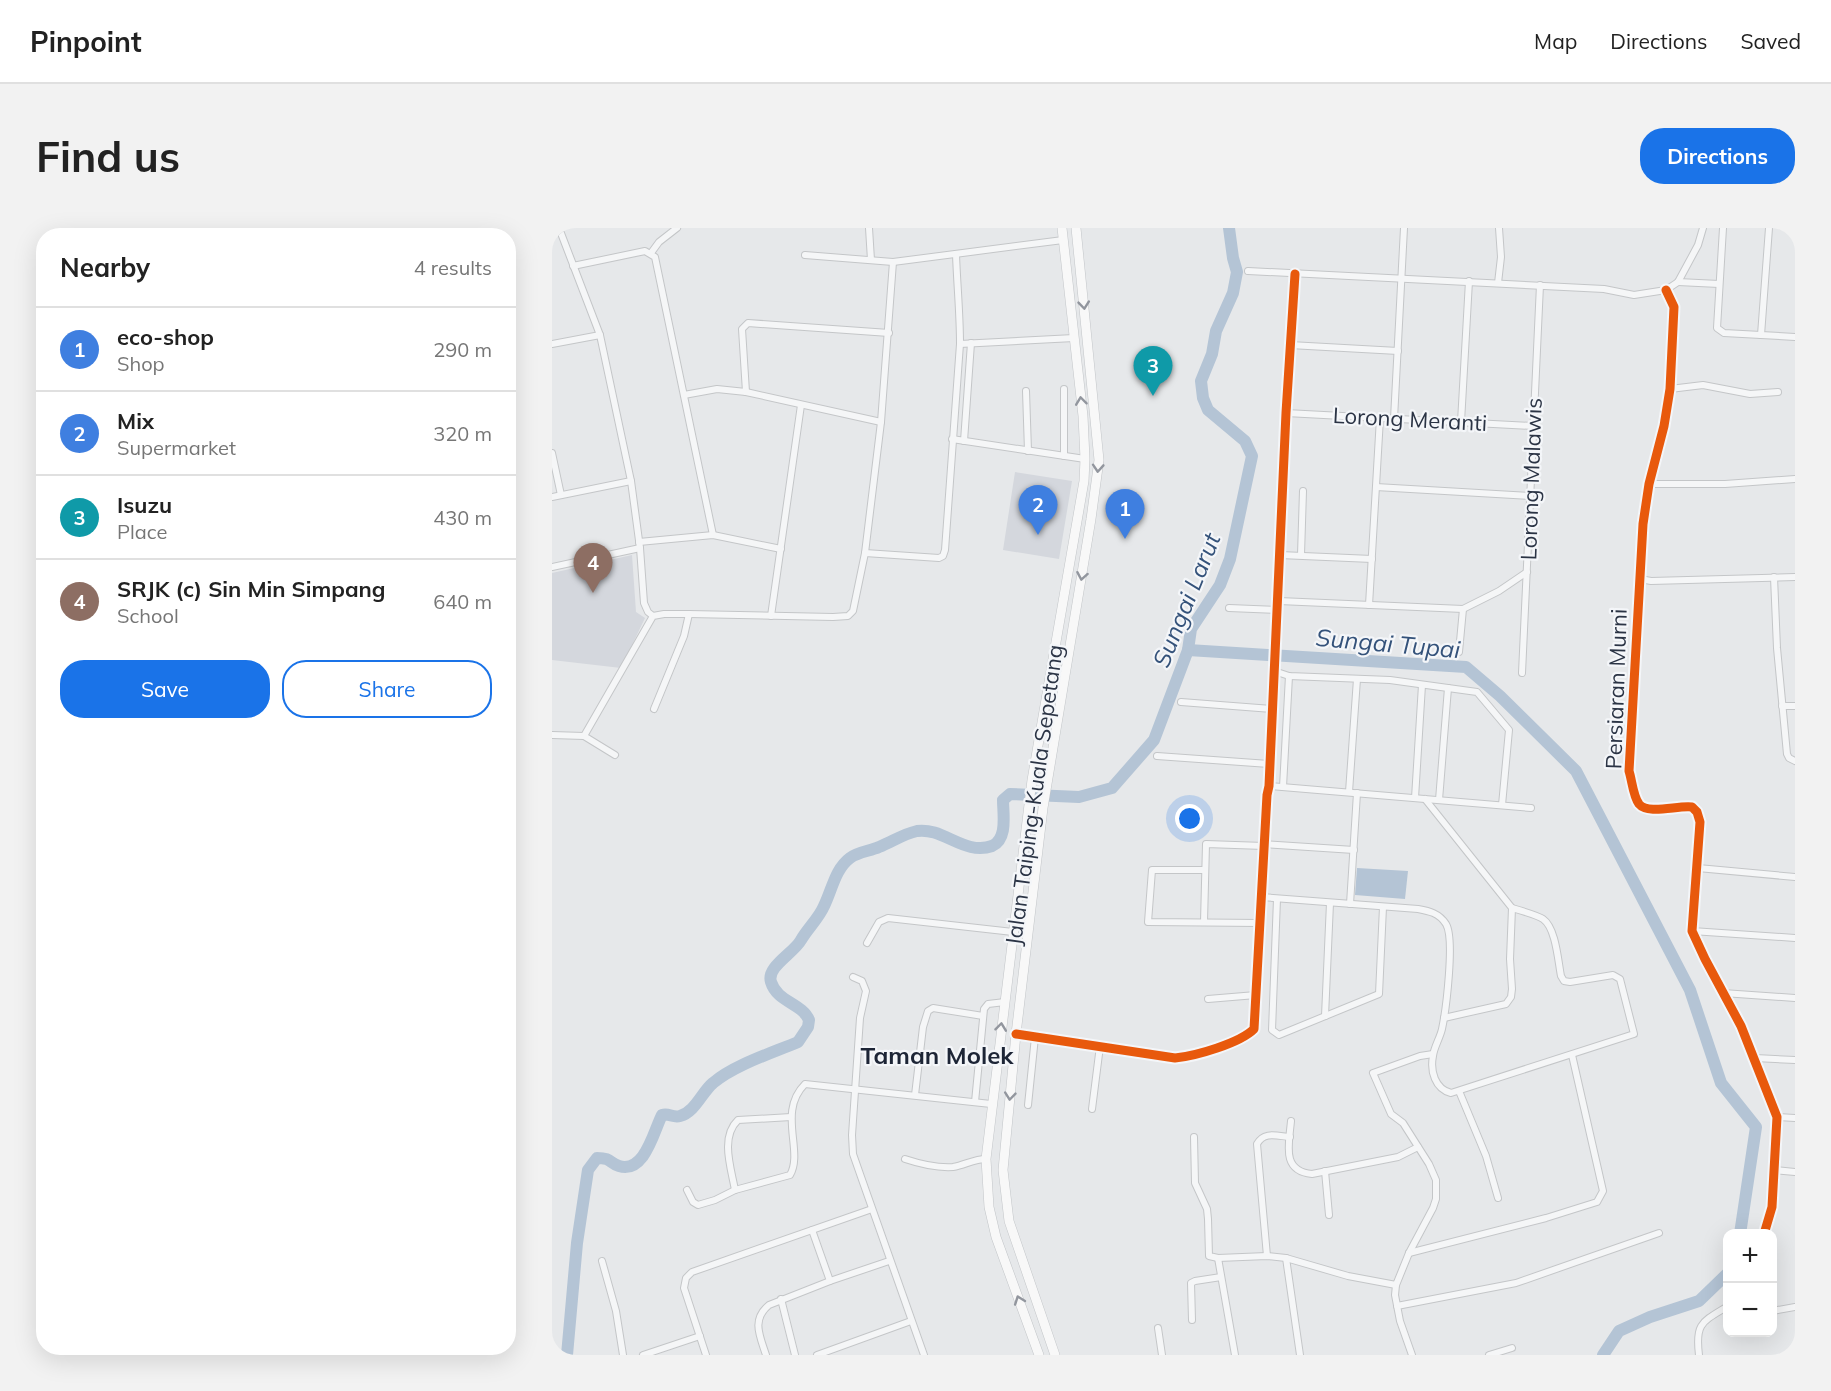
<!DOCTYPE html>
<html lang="en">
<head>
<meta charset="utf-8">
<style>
  body { margin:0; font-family:Mulish,sans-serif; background:#f2f2f2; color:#222 }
  .controls { position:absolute; right:18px; bottom:18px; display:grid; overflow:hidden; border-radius:12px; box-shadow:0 6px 24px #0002 }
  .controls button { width:54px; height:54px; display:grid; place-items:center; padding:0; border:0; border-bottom:2px solid #e0e0e0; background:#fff; color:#222; font:30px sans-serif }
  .you { position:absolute; left:638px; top:591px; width:21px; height:21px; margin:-15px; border:4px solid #fff; border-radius:50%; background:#1a73e8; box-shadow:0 0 0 9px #1a73e833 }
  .badge { display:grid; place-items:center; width:39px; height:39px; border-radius:50%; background:#1a73e8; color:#fff; font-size:20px; font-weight:700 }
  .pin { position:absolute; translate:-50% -50px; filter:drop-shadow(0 2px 3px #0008) }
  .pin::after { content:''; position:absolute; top:32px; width:21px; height:18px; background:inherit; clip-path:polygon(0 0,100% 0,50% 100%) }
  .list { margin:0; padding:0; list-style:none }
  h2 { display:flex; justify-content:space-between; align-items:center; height:78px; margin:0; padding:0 24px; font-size:26px }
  h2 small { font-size:20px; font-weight:400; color:#767676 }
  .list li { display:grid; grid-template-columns:39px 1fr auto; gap:18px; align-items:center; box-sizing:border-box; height:84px; padding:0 24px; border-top:2px solid #e0e0e0 }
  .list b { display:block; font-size:22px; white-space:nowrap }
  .list p { margin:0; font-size:20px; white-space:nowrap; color:#767676 }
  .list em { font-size:20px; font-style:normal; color:#767676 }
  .actions { display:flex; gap:12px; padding:18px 24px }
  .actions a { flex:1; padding:14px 0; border:2px solid #1a73e8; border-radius:24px; text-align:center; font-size:21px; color:#1a73e8 }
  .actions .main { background:#1a73e8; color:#fff }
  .map { position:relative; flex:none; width:1243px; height:1127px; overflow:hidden; border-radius:24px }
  header { display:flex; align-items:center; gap:36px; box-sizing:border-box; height:84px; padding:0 30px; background:#fff; border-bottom:2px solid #e0e0e0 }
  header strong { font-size:28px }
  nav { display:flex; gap:33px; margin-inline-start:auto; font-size:21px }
  .intro { display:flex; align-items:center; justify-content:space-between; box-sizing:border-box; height:144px; padding:0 36px }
  h1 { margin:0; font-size:42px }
  .button { padding:15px 27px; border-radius:24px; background:#1a73e8; color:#fff; font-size:21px; font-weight:700 }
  main { display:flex; gap:36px; padding:0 36px }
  aside { flex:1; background:#fff; border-radius:24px; box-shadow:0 6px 24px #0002 }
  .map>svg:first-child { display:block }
</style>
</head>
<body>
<header>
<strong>Pinpoint</strong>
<nav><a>Map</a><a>Directions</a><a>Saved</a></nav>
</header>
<div class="intro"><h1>Find us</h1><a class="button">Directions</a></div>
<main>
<aside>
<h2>Nearby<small>4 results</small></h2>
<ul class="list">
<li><span class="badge" style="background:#3f7fe0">1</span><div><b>eco-shop</b><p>Shop</p></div><em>290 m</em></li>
<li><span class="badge" style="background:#3f7fe0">2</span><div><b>Mix</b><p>Supermarket</p></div><em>320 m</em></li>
<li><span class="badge" style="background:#0f9aa8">3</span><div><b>Isuzu</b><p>Place</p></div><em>430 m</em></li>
<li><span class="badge" style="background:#8d6e63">4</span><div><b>SRJK (c) Sin Min Simpang</b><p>School</p></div><em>640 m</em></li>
</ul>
<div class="actions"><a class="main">Save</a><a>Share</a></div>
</aside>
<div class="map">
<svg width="1243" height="1127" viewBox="0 0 1243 1127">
  <rect width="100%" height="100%" fill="#e6e8ea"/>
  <g fill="#d4d7dd">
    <path d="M463 244 520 253 507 331 451 322Z"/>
    <path d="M80 327 84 384 93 390 69 440 0 432V345Z"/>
  </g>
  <path fill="#b4c4d5" d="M805 640 856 643 853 671 803 667Z"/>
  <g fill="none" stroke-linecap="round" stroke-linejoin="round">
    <g stroke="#b4c4d5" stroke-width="12">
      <path d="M636 422 914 439 948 468 1024 543 1138 762 1169 855 1204 899 1188 1006"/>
      <path d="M15 1127 25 1015 36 942 45 930C60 930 57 935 67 938 93 946 102 902 110 887 117 885 121 890 128 888 143 884 150 864 161 855 182 837 220 825 246 814L256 799 257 792C250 775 225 774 219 754 214 739 242 725 249 712 256 700 267 690 272 678 280 662 283 641 298 630 305 624 318 623 327 619 340 614 351 606 365 603 391 599 413 628 440 618 456 611 451 586 451 572L458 566 527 569 560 560 602 512 636 422 639 401 668 357 678 331 700 228 693 213 656 182 651 170 649 153 660 126 664 103 681 65 685 44 681 30 677 0"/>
      <path d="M1051 1127 1067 1103 1098 1089 1147 1073 1176 1045"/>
    </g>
    <g stroke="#c4c6c8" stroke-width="8">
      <g id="minor">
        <path d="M7 0 48 107 79 253 88 320 92 375 96 384 101 388"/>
        <path d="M317 0 319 32"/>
        <path d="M1171 0 1165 100 1172 105 1209 107"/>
        <path d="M1217 0 1209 107 1243 109"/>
        <path d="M99 25 107 14 125 0"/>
        <path d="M253 27 341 34 511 12"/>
        <path d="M21 38 93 23 103 29 161 307"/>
        <path d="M696 43 1052 61 1082 67 1114 62 1126 54 1146 17 1151 0"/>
        <path d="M1126 54 1167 56"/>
        <path d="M946 55 949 29 947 0"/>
        <path d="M1114 62 1122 79 1118 161 1112 198 1097 256 1091 296 1077 543C1080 552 1081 568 1087 576 1096 587 1126 577 1140 579L1145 584 1148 594 1140 703 1153 731 1189 798 1225 889 1220 979 1212 1006"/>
        <path d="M0 116 48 107"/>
        <path d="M408 116 522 110"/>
        <path d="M738 117 846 123"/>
        <path d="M512 161V228"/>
        <path d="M1118 161 1151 157 1198 166 1226 164"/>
        <path d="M474 163 476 223"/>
        <path d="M194 164 190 101 196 95 337 105"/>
        <path d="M132 167 165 161 194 164 329 194"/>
        <path d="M734 185 981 198"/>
        <path d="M842 191 852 0"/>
        <path d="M909 194 917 53"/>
        <path d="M400 211 533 231"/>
        <path d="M412 213 419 115"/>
        <path d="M0 225 9 267"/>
        <path d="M1097 256H1173L1243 251"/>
        <path d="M824 259 978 268"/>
        <path d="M0 269 79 253"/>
        <path d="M87 314 161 307 229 321"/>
        <path d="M313 325 387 330 391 328 393 322 408 116C408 85 405 56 404 26"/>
        <path d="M728 327 820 331"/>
        <path d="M749 327 751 263"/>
        <path d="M0 339 88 320"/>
        <path d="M1222 349 1225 420 1235 526 1237 530 1243 533"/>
        <path d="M1088 351 1099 353 1243 349"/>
        <path d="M727 373 911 381 947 363 975 344"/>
        <path d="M817 377 828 190"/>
        <path d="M677 380 726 382"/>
        <path d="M219 388 249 177"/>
        <path d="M907 424 911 381"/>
        <path d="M722 443 737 448 838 452 925 464 957 502 950 577"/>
        <path d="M970 445 988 57"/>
        <path d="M629 474 720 481"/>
        <path d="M1230 478H1243"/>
        <path d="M102 481 132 408 137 386"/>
        <path d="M0 507 32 508"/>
        <path d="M63 527 32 508 101 388 112 386H137L281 389 296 388 301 383 313 325 329 194 341 34"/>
        <path d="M605 528 717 536"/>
        <path d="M717 558 979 580"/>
        <path d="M731 559 737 448"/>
        <path d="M797 564 805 451"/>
        <path d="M863 570 870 457"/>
        <path d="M873 571 960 680 958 731 960 761 959 769 954 776 892 790"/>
        <path d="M887 572 896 460"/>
        <path d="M712 616 802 622"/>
        <path d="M1146 640 1243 649"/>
        <path d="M653 642H600L596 694 708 695"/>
        <path d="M709 669 866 681C877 683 887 685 894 696 903 711 894 782 890 801 888 810 882 819 881 828 878 843 883 861 899 865L1082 806 1068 751 1061 747 1018 754 1012 753 1009 748C1006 733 1004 700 991 691 987 688 967 682 960 680"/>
        <path d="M725 671 720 802 727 807 827 766 831 679"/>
        <path d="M798 676 805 565"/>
        <path d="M652 694 654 616 712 618"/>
        <path d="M1140 703 1243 710"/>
        <path d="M315 715 327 694 336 690 461 704"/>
        <path d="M301 749 310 753 314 763 308 790 300 907 301 926 308 946 372 1127"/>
        <path d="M1171 765 1243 770"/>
        <path d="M656 771 704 767"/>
        <path d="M773 788 778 675"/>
        <path d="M464 806 623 830C644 828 688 815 702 801L715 567 717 558 734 185 743 46"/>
        <path d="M1203 830 1243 832"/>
        <path d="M907 863 934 928 946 970"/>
        <path d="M363 867 371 799 376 783 381 780 431 788"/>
        <path d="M423 874 432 781 436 776 453 774"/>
        <path d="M476 877 483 809"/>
        <path d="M540 881 548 818"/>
        <path d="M1225 889 1243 890"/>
        <path d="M739 893C737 916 729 943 760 946L846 929 866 919"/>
        <path d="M642 909 643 955 655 981 656 991 657 1028 666 1030 715 1028 734 1030 796 1048 844 1057"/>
        <path d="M353 931C368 936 385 940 401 939 413 937 422 931 434 931"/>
        <path d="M1222 942 1243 944"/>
        <path d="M773 943 777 987"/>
        <path d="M135 962 141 974 146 977 163 972 183 962 238 947C252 923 225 884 253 856L439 876"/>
        <path d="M183 962C179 940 168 909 186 892L239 889"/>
        <path d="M260 1002 278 1053"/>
        <path d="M857 1025 994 990 1045 974 1051 963 1020 827"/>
        <path d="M715 1028 705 916C712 903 725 908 738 909"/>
        <path d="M666 1030 683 1127"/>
        <path d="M734 1030 748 1127"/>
        <path d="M50 1033 64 1083 71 1127"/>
        <path d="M229 1071 243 1127"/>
        <path d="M845 1078 964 1055 1107 1005"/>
        <path d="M1220 1083 1243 1079"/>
        <path d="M640 1092 639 1055 643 1053 669 1049"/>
        <path d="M606 1100 610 1127"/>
        <path d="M91 1127 148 1108"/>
        <path d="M154 1127 132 1060 134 1050 140 1044 320 981"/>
        <path d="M214 1127C208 1108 199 1092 217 1077L278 1053 337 1033"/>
        <path d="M265 1127 359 1093"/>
        <path d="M860 1127 848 1093 843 1067 844 1057 857 1025 881 980 884 971V952L877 936 851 895 839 886 821 845 868 828 881 826"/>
        <path d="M937 1127 960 1120"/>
        <path d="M1147 1127C1143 1095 1150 1094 1176 1078"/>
      </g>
    </g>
    <g stroke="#c2c5c8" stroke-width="10">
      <g id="primary">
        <path d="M487 1127 444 1009 437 979 434 931 480 552 532 253 533 231 531 188 510 0"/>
        <path d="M503 1127 457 993 451 942 464 806 491 580 539 291 547 232 524 0"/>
      </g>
    </g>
    <use href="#minor" stroke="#f5f6f7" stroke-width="6"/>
    <use href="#primary" stroke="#f8f8f8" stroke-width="9"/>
    <g stroke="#f4f6f9" stroke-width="13">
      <g id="cycleway">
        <path d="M1114 62 1122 79 1118 161 1112 198 1097 256 1091 296 1077 543C1080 552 1081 568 1087 576 1096 587 1126 577 1140 579L1145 584 1148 594 1140 703 1153 731 1189 798 1225 889 1220 979 1212 1006"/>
        <path d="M464 806 623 830C644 828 688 815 702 801L715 567 717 558 734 185 743 46"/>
      </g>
    </g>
    <use href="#cycleway" stroke="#e8590c" stroke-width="9"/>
  </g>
  <defs><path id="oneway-chevron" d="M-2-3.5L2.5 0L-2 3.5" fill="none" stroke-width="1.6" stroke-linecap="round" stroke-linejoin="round" transform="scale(1.5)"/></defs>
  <g stroke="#92969e">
    <use href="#oneway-chevron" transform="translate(532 77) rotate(84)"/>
    <use href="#oneway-chevron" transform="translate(529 173) rotate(-97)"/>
    <use href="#oneway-chevron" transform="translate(546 240) rotate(94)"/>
    <use href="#oneway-chevron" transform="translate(530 348) rotate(100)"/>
    <use href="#oneway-chevron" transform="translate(449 799) rotate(-83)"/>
    <use href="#oneway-chevron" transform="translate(458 868) rotate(96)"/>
    <use href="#oneway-chevron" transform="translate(467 1072) rotate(-110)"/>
  </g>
  <g text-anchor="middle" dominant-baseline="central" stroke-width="4.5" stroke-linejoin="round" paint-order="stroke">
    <g font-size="22" fill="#2b3445" stroke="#f4f6f9">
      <text transform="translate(858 191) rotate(3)">Lorong Meranti</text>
      <text transform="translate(979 251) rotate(-88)">Lorong Malawis</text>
      <text transform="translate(1064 461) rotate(-88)">Persiaran Murni</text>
      <text transform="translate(482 567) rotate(-82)">Jalan Taiping-Kuala Sepetang</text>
    </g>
    <g font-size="24" font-style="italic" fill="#34527a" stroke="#f4f6f9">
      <text transform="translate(634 372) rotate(-68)">Sungai Larut</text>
      <text transform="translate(836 415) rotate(5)">Sungai Tupai</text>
    </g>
    <g font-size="24" font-weight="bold" fill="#1d2536" stroke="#f4f6f9">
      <text x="385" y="827">Taman Molek</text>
    </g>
  </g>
</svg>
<div class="controls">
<button>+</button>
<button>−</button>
</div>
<div class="you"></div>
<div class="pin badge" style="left:573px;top:311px;background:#3f7fe0">1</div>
<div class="pin badge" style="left:486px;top:307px;background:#3f7fe0">2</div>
<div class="pin badge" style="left:601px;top:168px;background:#0f9aa8">3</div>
<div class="pin badge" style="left:41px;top:365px;background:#8d6e63">4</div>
</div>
</main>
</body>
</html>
